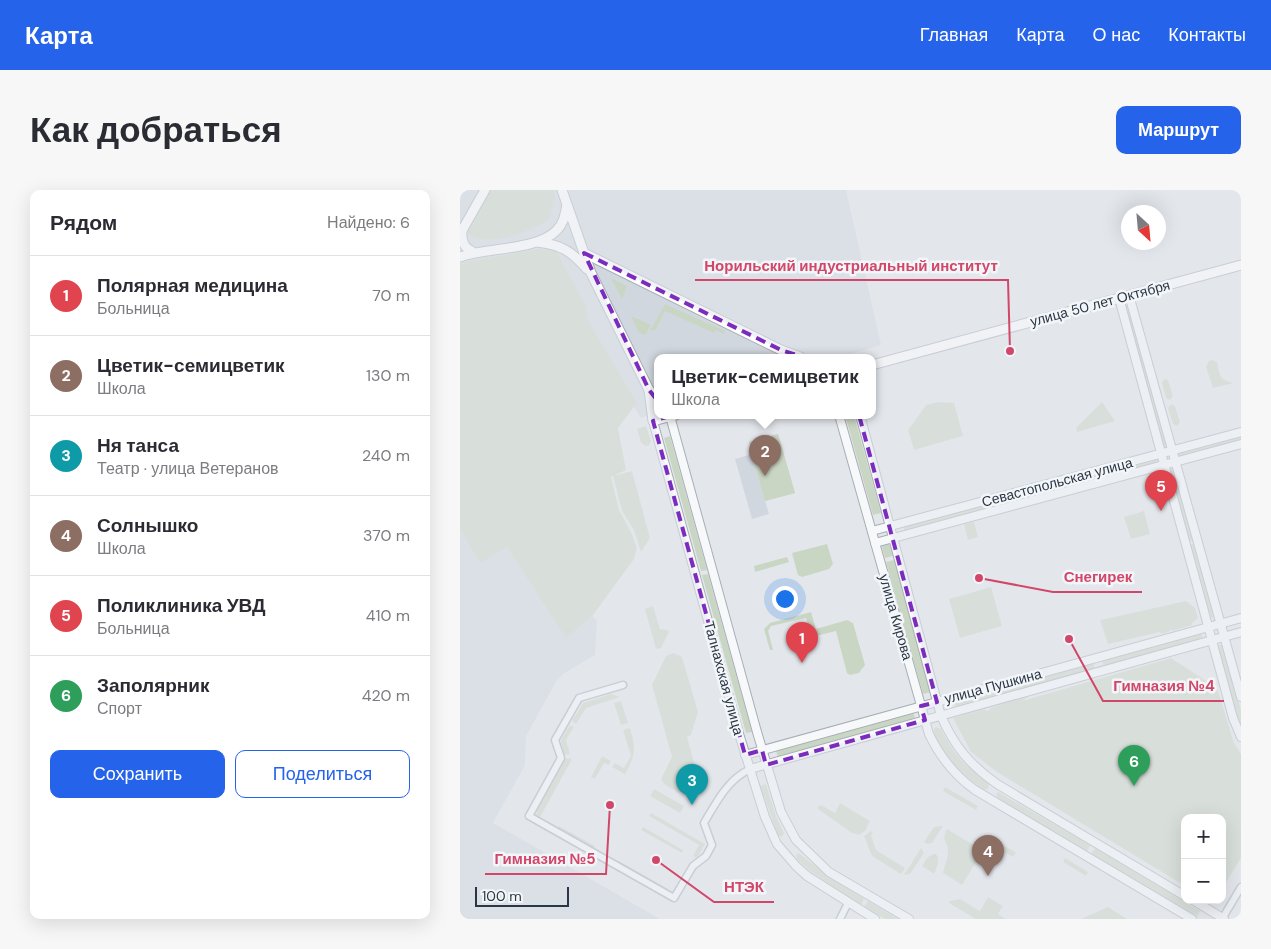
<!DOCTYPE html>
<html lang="ru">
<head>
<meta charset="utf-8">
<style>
  body { margin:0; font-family:"DM Sans",sans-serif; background:#f7f7f7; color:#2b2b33 }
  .controls { position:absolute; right:15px; bottom:15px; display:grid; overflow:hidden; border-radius:10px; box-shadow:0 5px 20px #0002 }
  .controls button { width:45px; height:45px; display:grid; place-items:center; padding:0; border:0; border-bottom:1px solid #e1e1e2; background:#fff; color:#2b2b33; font:25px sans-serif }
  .compass { position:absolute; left:661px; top:15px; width:45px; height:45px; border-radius:50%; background:#fff; box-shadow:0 5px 20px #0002; rotate:154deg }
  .scale { position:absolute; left:15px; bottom:12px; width:94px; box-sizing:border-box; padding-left:5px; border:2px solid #2a3644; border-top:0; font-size:14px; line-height:18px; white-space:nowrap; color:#2a3644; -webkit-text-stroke:4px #f3f6f9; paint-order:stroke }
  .you { position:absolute; left:324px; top:408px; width:18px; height:18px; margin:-12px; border:4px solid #fff; border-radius:50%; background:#1a73e8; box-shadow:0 0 0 8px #1a73e833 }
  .badge { display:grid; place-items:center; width:32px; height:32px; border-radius:50%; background:#2563eb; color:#fff; font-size:16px; font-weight:700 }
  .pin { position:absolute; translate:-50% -41px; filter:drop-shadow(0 1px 2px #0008) }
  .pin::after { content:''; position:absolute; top:26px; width:18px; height:15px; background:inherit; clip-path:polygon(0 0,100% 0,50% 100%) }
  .popup { position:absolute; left:194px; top:164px; width:222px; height:65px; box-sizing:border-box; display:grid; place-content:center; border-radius:10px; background:#fff; filter:drop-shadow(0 1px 4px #0005); font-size:16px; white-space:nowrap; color:#7c7c81 }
  .popup b { font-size:19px; color:#2b2b33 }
  .popup::after { content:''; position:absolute; left:50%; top:100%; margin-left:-10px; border:10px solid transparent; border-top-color:#fff }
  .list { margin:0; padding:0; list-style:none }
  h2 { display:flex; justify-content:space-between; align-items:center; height:65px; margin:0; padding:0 20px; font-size:21px }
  h2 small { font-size:16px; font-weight:400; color:#7c7c81 }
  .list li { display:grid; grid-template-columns:32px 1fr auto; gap:15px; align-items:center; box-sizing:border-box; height:80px; padding:0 20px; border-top:1px solid #e1e1e2 }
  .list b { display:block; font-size:19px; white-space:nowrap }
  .list p { margin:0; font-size:16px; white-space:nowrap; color:#7c7c81 }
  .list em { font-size:16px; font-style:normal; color:#7c7c81 }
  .actions { display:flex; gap:10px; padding:15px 20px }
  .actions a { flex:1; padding:11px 0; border:1px solid #2563eb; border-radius:10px; text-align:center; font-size:18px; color:#2563eb }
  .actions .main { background:#2563eb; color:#fff }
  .map { position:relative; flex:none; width:781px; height:729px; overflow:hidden; border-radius:10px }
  header { display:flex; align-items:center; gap:30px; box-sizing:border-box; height:70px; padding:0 25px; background:#2563eb; color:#fff }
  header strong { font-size:24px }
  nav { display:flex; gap:28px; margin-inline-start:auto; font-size:18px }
  .intro { display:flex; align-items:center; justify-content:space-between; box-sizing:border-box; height:120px; padding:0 30px }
  h1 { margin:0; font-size:35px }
  .button { padding:12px 22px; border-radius:10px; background:#2563eb; color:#fff; font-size:18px; font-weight:700 }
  main { display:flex; gap:30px; padding:0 30px }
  aside { flex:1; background:#fff; border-radius:10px; box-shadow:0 5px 20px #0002 }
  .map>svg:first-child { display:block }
</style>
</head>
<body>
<header>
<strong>Карта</strong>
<nav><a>Главная</a><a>Карта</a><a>О нас</a><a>Контакты</a></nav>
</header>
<div class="intro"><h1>Как добраться</h1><a class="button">Маршрут</a></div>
<main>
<aside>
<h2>Рядом<small>Найдено: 6</small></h2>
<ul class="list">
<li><span class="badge" style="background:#e0444e">1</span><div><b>Полярная медицина</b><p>Больница</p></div><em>70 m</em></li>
<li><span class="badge" style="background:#8d6e63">2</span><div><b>Цветик-семицветик</b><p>Школа</p></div><em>130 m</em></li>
<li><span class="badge" style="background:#0f9aa8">3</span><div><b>Ня танса</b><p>Театр · улица Ветеранов</p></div><em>240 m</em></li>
<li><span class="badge" style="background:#8d6e63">4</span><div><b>Солнышко</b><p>Школа</p></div><em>370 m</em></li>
<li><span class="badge" style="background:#e0444e">5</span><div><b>Поликлиника УВД</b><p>Больница</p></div><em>410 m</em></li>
<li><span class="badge" style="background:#2e9e5b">6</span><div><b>Заполярник</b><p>Спорт</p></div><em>420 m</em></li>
</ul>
<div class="actions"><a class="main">Сохранить</a><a>Поделиться</a></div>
</aside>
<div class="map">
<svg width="781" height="729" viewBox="0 0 781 729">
  <rect width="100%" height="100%" fill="#e3e7ec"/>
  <g fill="#d1d7de">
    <path d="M0 0H386L421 155 380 167H198L197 223 181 228 83 74 0 90Z"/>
    <path d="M318 244 335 303 305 311 309 324 292 329 275 269 292 264 289 252Z"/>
    <path d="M0 329 62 341 137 431 135 465 103 484 97 490 66 546 65 575 33 633 200 729H0Z"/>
  </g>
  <g fill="#cad6c4">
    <path d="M31 0H93L95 5 90 28C73 41 27 59 8 44L7 37Z"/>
    <path d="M79 59 96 61 126 116 127 129 177 213 158 238 166 280 154 286 172 281 190 348 181 362 174 340 162 321 153 286 151 287 159 320 171 342 177 358 174 369 133 425 106 448 47 357 20 373 0 339V75L6 72Z"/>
    <path d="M151 88 167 96 162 110Z"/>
    <path d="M205 114 265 141 264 144 256 140 254 143 205 121 196 139 190 141Z"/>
    <path d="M666 115 668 116 707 254 705 257 702 255 665 116Z"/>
    <path d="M171 126 191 135 185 145 179 143Z"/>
    <path d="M752 170 757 172C760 185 758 190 774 193L753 198 746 177 749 171Z"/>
    <path d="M704 189 708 190 713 206 710 210 706 208 702 193Z"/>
    <path d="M478 212 494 213 503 246 454 260 448 240 466 215Z"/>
    <path d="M642 212 655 231 617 242 616 238Z"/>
    <path d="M711 214 715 216 720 232 717 236 713 234 708 218Z"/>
    <path d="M385 225H394L421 323 413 325Z"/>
    <path d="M186 236 191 251 189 255 186 256 181 253 177 239Z"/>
    <path d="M318 244 335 303 305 311 289 252Z"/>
    <path d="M210 246 247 380 241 381 204 248Z"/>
    <path d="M781 246V251L720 267 718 266 719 262Z"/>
    <path d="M695 268 698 270 697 273 598 300 596 295Z"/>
    <path d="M711 278 714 280 734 350 729 351 709 281Z"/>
    <path d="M541 310 543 315 445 341 444 340V336Z"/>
    <path d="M684 321 690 344 671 349 664 327Z"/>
    <path d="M514 332 518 347 508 350 504 334Z"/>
    <path d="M424 353 430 355 433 366 425 368 422 357Z"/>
    <path d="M735 353 755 425 753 428 750 426 730 355Z"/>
    <path d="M367 354 373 374 369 379 342 387 338 385 332 363Z"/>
    <path d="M327 367 329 372 295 382 294 376Z"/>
    <path d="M434 370 471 502 463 504 426 372Z"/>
    <path d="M248 384 292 542 286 543 242 385Z"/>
    <path d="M531 397 542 436 500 448 489 409Z"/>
    <path d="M726 411 735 418 738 428 731 434 733 435 712 441 710 439V441L702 444 700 442 648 454 640 430Z"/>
    <path d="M193 416 200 439 208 440 209 442 201 458 196 459 185 419Z"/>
    <path d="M351 422 356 439 387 430 393 433 405 475 399 483 390 485 387 483 376 441 352 447 346 428 311 436 308 441 313 460H310L304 439 310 433Z"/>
    <path d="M741 442 743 449 644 476 642 470Z"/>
    <path d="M759 455H761L764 457 781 520V540L757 457Z"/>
    <path d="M213 463 221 466 223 470 238 522 231 545 227 547 236 579C235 588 228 600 219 603L204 594 201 589 212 567 192 495 206 466Z"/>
    <path d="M711 468 757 498 774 553 781 564V668L762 699V628H725V696L537 582 511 562 493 528 525 519 526 521 530 520V518L571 505 562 511Z"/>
    <path d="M633 472 635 479 496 517 494 511Z"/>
    <path d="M151 504 160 507 126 518 116 534 112 531 123 513Z"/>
    <path d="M161 511 168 533 161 535 154 513Z"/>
    <path d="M453 522 455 528 318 567 316 561Z"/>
    <path d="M110 535 114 537 106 550 110 564 104 565 101 550Z"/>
    <path d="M476 537 481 539C496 568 505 575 529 594L528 599 524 600C507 588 474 562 474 539Z"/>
    <path d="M170 538C176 559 176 564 165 584L152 577 155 573 164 578 171 566 163 540Z"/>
    <path d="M142 566 151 571 149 575 144 573 135 589 131 587Z"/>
    <path d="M111 568V571L79 629 76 627 77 620 105 569Z"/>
    <path d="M306 594 316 626 324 643 322 647 318 645 300 596Z"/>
    <path d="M485 597 518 616 516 620 483 601Z"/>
    <path d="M194 599 224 616 220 623 190 606Z"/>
    <path d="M538 602 630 655 627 661 538 608 536 604Z"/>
    <path d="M380 613 410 631 405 641 399 645 392 643 358 619V617L361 615 375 623Z"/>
    <path d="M191 623 245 654 237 668 233 666 239 655 189 626Z"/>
    <path d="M99 636 135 656 134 659 97 639Z"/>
    <path d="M481 636H483L472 653 467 654 464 652 474 637Z"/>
    <path d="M183 637 223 660 222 663 181 640Z"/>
    <path d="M487 639 512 654C519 656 523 653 529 653 539 652 547 657 556 663L553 667 538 659H524L502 695 483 683C484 677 487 670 488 663 489 652 480 651 487 639Z"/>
    <path d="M411 641 413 642 411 646 416 660 445 678 441 684 412 666 404 646Z"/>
    <path d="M461 658 464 663 450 684 444 685Z"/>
    <path d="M635 658 740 721 737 727 631 664Z"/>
    <path d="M339 663 368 686 404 709 401 715 351 682 337 669 336 665Z"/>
    <path d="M473 664H476C481 670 477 677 474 684L462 676 468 667Z"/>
    <path d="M605 668 628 682 626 686 603 672Z"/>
    <path d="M159 671 208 699 207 701 158 673Z"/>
    <path d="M528 707 543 716 538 724 546 729H516L489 713 490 711 500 709 520 721Z"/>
    <path d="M408 711 438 729H425L404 717Z"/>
    <path d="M648 717 667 729H621Z"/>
  </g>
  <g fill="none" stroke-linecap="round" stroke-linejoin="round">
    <g stroke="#a8aeb6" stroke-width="9">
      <g id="minor">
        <path d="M163 495 119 508 95 550 101 568 69 626 214 708 233 676 246 666 252 655 244 633C256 613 267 590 290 579"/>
        <path d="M380 729 388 713"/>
        <path d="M762 729 781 697"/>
      </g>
    </g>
    <g stroke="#a8aeb6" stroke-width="10">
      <g id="tertiary">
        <path d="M669 105 781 507"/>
        <path d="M659 108 773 528 781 547"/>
        <path d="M379 225 469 544C480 567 494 585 515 600L732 729"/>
        <path d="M400 225 481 526C495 557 509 574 537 594L725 706"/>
        <path d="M210 226 297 542 321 622 336 650 369 682 449 729"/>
        <path d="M193 231 280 547 305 627 317 654 336 676 347 686 415 729"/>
        <path d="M412 341 781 242"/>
        <path d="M415 353 781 254"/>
        <path d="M285 565 781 428"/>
        <path d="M290 579 781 442"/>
        <path d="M733 710 764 729"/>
      </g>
    </g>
    <g stroke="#a8aeb6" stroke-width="11">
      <g id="secondary">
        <path d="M102 0 131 83 189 200 198 210"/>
        <path d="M2 40C1 52 4 58 15 63"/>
        <path d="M0 44 25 0"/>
        <path d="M77 52C102 55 111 61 127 79"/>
        <path d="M124 63 321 160 340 167"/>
        <path d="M0 67C27 57 77 61 97 40 104 33 105 24 107 15"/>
        <path d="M412 175 781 75"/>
        <path d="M189 200 193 231 216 225"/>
      </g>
    </g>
    <use href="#minor" stroke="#f6f8fa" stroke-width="6"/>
    <use href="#tertiary" stroke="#f6f8fa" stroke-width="8"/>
    <use href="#secondary" stroke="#fff" stroke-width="9"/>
  </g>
  <path d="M0 0H781V729H0ZM124 63 321 160 387 181 477 512 461 516 465 530 306 575 302 560 285 565 193 231 210 226 189 200Z" fill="#e3e7ec" fill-opacity=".55" fill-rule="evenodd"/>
  <path fill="none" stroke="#7b2cbf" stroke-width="4" stroke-dasharray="10 6" stroke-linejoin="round" d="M124 63 321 160 387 181 477 512 461 516 465 530 306 575 302 560 285 565 193 231 210 226 189 200Z"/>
  <g text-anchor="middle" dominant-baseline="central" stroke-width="5" stroke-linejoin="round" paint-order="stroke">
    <g font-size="14" fill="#2a3644" stroke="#f3f6f9">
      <text transform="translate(640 113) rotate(-15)">улица 50 лет Октября</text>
      <text transform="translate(597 292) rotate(-15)">Севастопольская улица</text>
      <text transform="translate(436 427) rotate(74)">улица Кирова</text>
      <text transform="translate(264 488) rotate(75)">Талнахская улица</text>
      <text transform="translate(533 496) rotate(-15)">улица Пушкина</text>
    </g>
  </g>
  <path fill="none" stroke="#d24769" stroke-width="2" d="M550 161L548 90H235M519 388L593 402H682M609 449L643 511H764M150 615L146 684H25M196 670L254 712H314"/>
  <g fill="#d24769" stroke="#f3f6f9" stroke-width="2">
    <circle cx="550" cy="161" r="5"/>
    <circle cx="519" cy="388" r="5"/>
    <circle cx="609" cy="449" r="5"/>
    <circle cx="150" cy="615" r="5"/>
    <circle cx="196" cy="670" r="5"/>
  </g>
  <g font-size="15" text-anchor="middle" font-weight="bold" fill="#d24769" stroke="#f3f6f9" stroke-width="5" stroke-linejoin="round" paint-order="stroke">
    <text x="391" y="81">Норильский индустриальный институт</text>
    <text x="638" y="392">Снегирек</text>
    <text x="704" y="501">Гимназия №4</text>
    <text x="85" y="674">Гимназия №5</text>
    <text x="284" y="702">НТЭК</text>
  </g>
</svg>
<div class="controls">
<button>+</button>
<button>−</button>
</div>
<svg class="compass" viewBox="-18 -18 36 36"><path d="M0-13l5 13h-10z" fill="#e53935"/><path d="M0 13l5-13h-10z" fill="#7c7c81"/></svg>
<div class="scale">100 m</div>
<div class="you"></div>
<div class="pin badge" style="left:342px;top:473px;background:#e0444e">1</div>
<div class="pin badge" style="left:305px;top:286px;background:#8d6e63">2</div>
<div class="popup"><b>Цветик-семицветик</b>Школа</div>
<div class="pin badge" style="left:232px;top:615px;background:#0f9aa8">3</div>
<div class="pin badge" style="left:528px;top:686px;background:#8d6e63">4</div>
<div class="pin badge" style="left:701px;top:321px;background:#e0444e">5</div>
<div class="pin badge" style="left:674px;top:596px;background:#2e9e5b">6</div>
</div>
</main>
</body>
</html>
